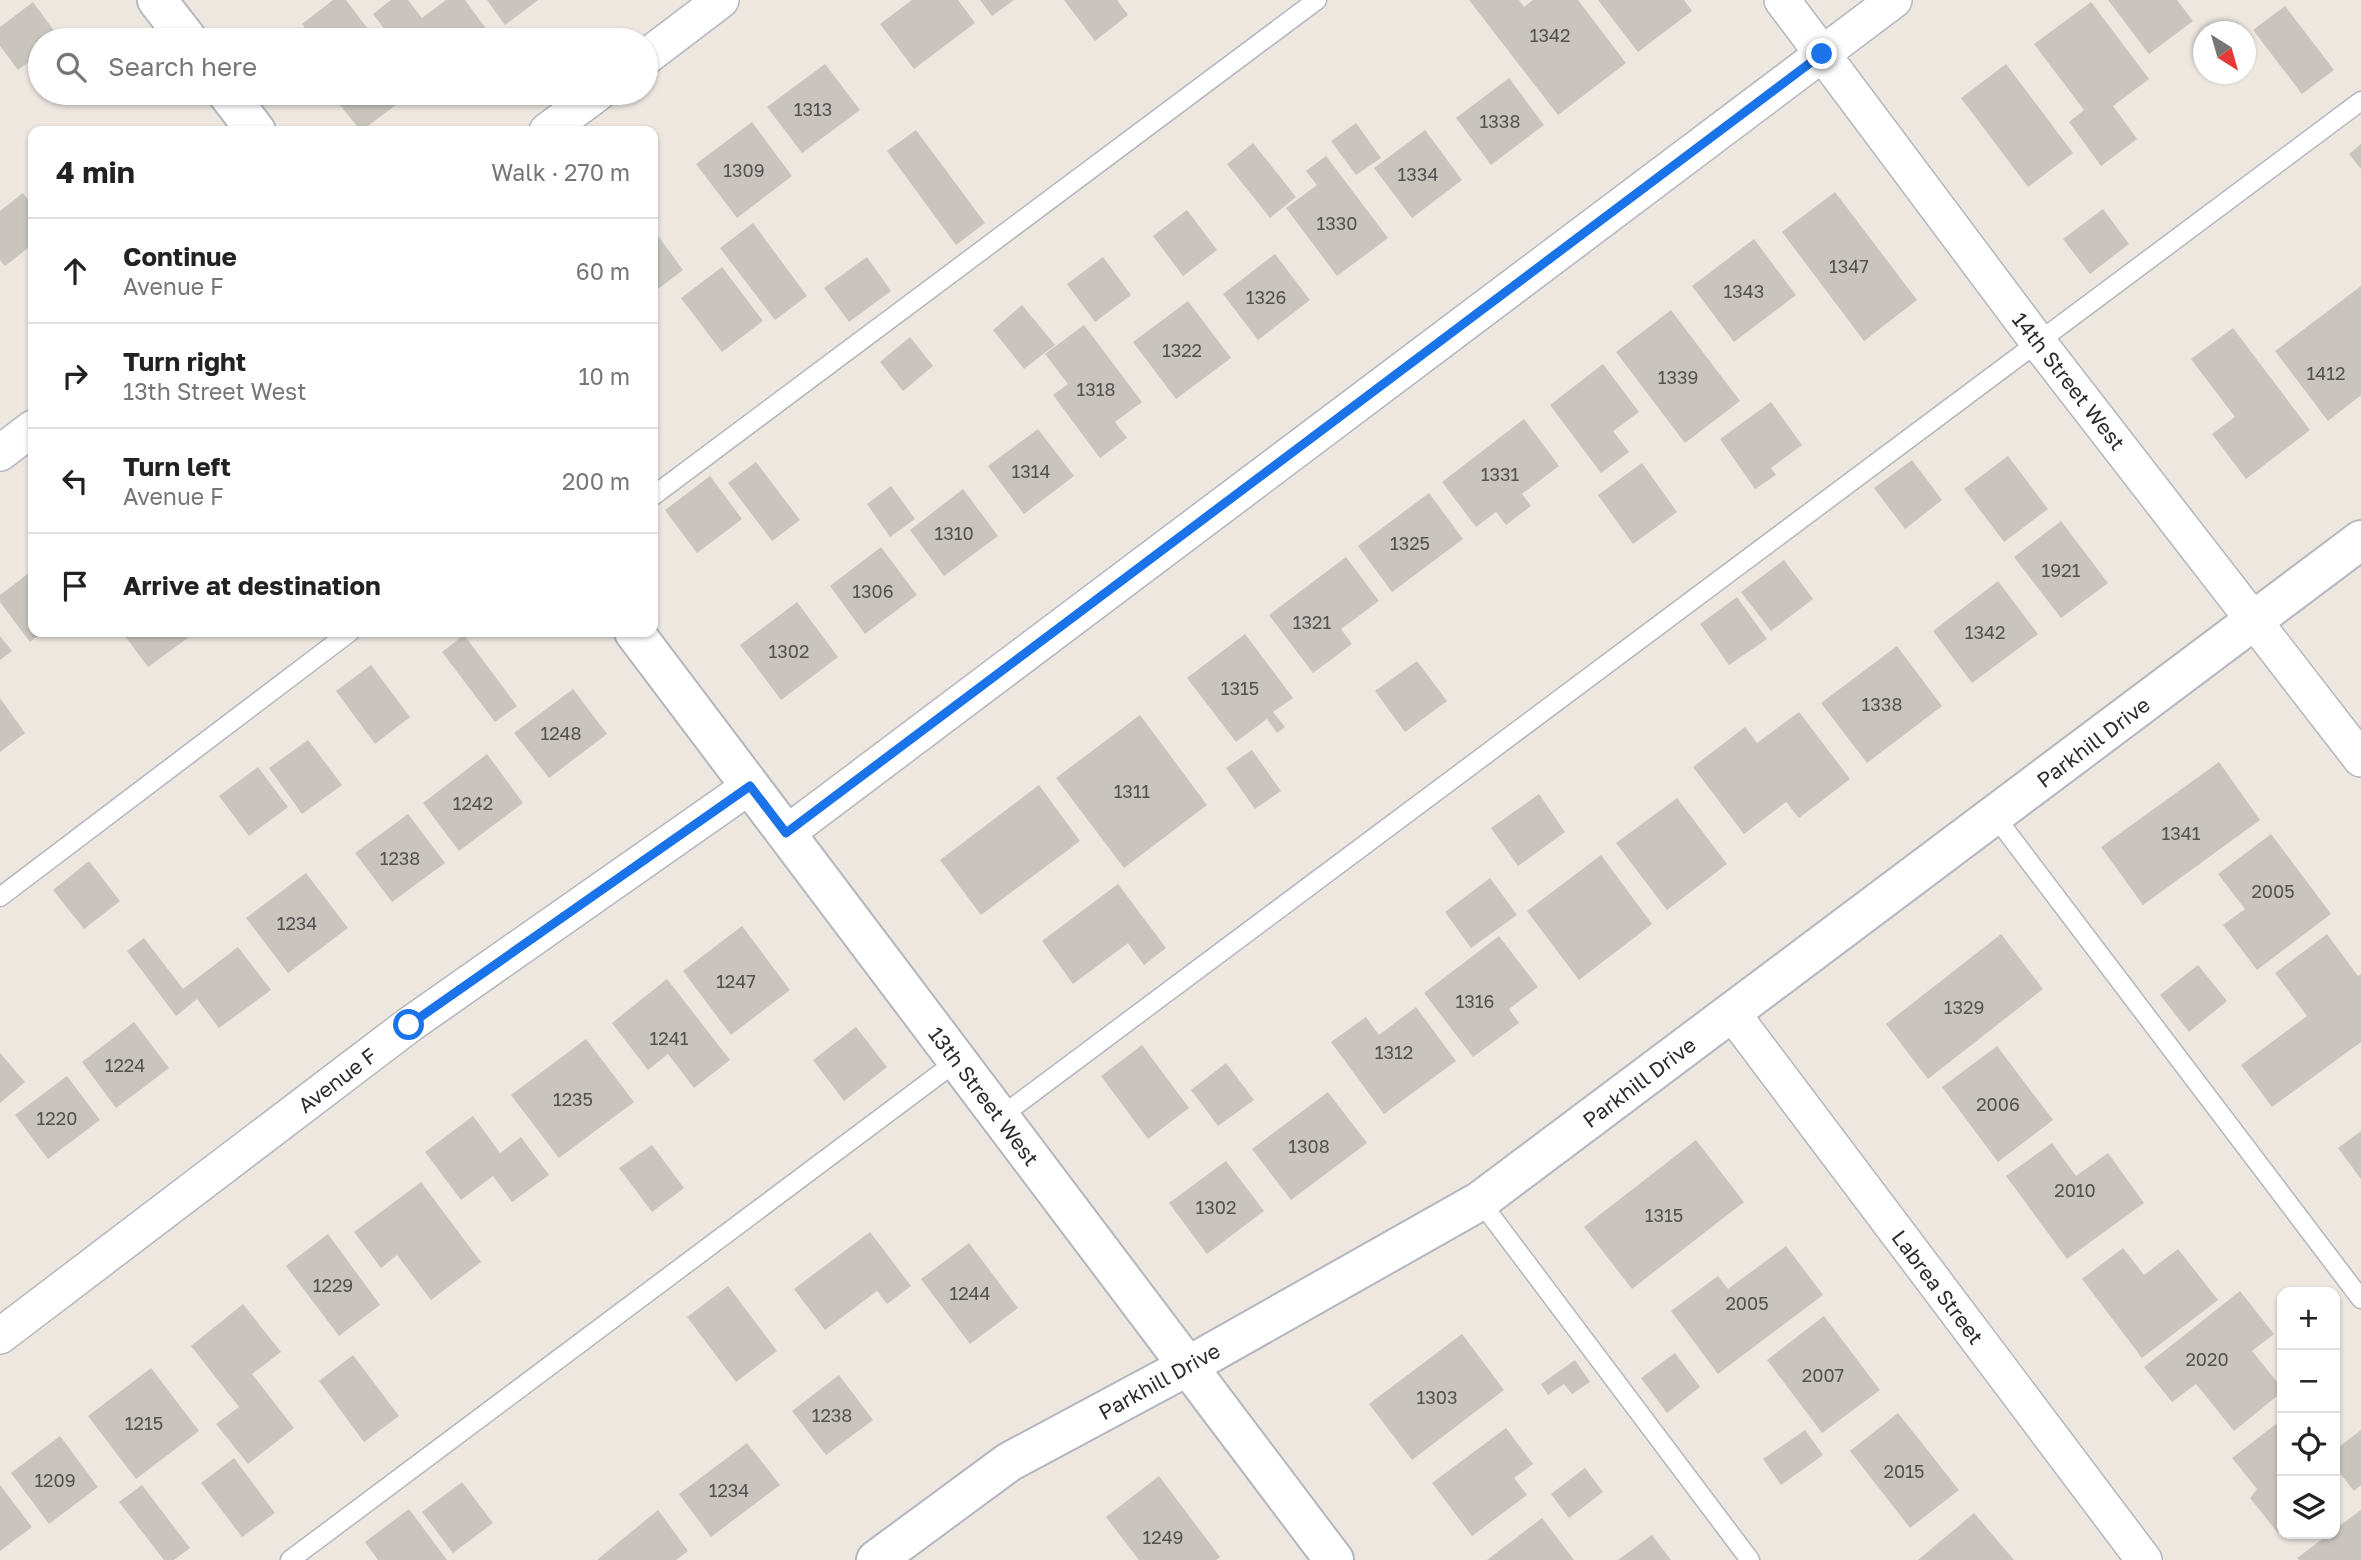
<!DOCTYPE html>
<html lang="en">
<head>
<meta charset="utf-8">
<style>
  body { margin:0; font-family:"Golos Text",sans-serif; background:#f6f6f6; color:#222 }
  .controls { position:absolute; right:21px; bottom:21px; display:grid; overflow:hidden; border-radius:14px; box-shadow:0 2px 5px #0004 }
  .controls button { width:63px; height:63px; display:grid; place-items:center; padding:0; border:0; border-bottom:2px solid #e0e0e0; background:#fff; color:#222; font:35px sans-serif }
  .compass { position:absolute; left:2193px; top:21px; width:63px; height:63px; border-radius:50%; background:#fff; box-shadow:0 2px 5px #0004; rotate:143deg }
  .stop { position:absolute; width:21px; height:21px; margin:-16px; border:5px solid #1a73e8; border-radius:50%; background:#fff }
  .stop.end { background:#1a73e8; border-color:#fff; box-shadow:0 2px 7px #0008 }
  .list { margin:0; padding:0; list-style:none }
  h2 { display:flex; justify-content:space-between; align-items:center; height:91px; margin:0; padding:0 28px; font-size:30px }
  h2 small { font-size:23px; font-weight:400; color:#767676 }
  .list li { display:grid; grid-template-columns:46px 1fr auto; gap:21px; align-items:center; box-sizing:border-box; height:105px; padding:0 28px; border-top:2px solid #e0e0e0 }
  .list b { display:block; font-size:26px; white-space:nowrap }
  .list p { margin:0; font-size:23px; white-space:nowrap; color:#767676 }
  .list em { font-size:23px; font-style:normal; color:#767676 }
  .icon { flex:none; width:38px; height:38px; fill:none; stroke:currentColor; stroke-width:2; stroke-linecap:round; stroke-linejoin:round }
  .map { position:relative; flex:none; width:2361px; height:1560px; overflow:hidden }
  .search { position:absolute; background:#fff; box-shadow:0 2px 5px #0004; left:28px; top:28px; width:630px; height:77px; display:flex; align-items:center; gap:18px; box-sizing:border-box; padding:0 24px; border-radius:38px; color:#767676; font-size:26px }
  .panel { position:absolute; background:#fff; box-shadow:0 2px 5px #0004; left:28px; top:126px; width:630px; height:511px; border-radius:14px }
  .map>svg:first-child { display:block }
</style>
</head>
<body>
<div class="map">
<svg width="2361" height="1560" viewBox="0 0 2361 1560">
  <rect width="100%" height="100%" fill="#ede7e0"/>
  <g fill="#c9c5be">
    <path d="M333 0H346L371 33 362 40H315L302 24Z"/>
    <path d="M391 0H408L422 18 446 0H465L490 34 481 40H393L373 14Z"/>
    <path d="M487 0H538L505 25Z"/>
    <path d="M912 0H958L975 23 914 69 880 24Z"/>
    <path d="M980 0H1014L992 16Z"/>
    <path d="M1064 0H1117L1128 15 1095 41Z"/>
    <path d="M1469 0H1519L1524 7 1533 0H1578L1626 63 1558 115Z"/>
    <path d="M1598 0H1684L1692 11 1638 52Z"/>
    <path d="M2108 0H2177L2193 21 2149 54Z"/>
    <path d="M33 2 60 39 40 40V54L18 70 0 46V27Z"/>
    <path d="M2091 2 2149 79 2113 106 2137 139 2101 166 2069 122 2084 110 2034 44Z"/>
    <path d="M2285 6 2334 70 2302 94 2253 30Z"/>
    <path d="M825 64 860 110 802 153 767 107Z"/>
    <path d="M2006 64 2073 153 2028 187 1961 98Z"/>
    <path d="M1509 78 1544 125 1491 165 1456 118Z"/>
    <path d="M330 93H412L361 131Z"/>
    <path d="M752 122 792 176 737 218 696 164Z"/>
    <path d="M1356 123 1381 158 1356 175 1331 141Z"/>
    <path d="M916 130 985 223 956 245 887 151Z"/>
    <path d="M1425 130 1462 180 1412 218 1374 168Z"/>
    <path d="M1253 143 1296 197 1270 218 1227 164Z"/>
    <path d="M2361 144V169L2349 154Z"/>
    <path d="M1326 156 1388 238 1337 276 1286 208 1317 185 1306 171Z"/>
    <path d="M1835 192 1917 300 1864 341 1782 232Z"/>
    <path d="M23 193 33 207V255L28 248 5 266 0 260V211Z"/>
    <path d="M2103 209 2129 244 2090 274 2063 239Z"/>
    <path d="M1187 210 1217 250 1183 276 1153 236Z"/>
    <path d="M753 223 807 296 775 320 720 248Z"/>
    <path d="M653 229 683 270 653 293Z"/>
    <path d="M1754 239 1796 295 1734 342 1692 286Z"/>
    <path d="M1275 254 1310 300 1258 340 1223 294Z"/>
    <path d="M867 257 891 291 849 322 824 288Z"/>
    <path d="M1103 257 1131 295 1095 322 1067 284Z"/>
    <path d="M722 267 763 321 722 352 681 298Z"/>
    <path d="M2361 286V395L2328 421 2275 351Z"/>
    <path d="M1188 301 1231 358 1176 399 1133 342Z"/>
    <path d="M1022 305 1055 345 1024 369 993 330Z"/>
    <path d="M1671 310 1740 401 1685 443 1616 352Z"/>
    <path d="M1084 325 1142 402 1115 422 1127 438 1100 458 1053 395 1068 384 1045 354Z"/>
    <path d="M2233 328 2310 430 2246 479 2212 434 2235 417 2191 359Z"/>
    <path d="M910 337 933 366 903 391 880 362Z"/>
    <path d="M1603 364 1639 412 1613 431 1629 452 1601 473 1550 405Z"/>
    <path d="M1771 402 1802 445 1771 468 1776 475 1755 489 1720 439Z"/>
    <path d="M1524 419 1559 466 1522 494 1531 506 1506 525 1496 512 1476 527 1442 482Z"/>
    <path d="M1038 429 1074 476 1024 514 988 466Z"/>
    <path d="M2008 456 2048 509 2004 542 1964 489Z"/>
    <path d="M1912 460 1942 500 1905 529 1874 488Z"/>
    <path d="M756 462 800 520 772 541 728 483Z"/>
    <path d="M1642 463 1677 512 1633 544 1598 495Z"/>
    <path d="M710 476 742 519 697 553 665 510Z"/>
    <path d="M891 486 915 519 890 537 867 504Z"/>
    <path d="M963 489 998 536 944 576 910 530Z"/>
    <path d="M1429 493 1463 539 1392 592 1358 546Z"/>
    <path d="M2061 521 2108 583 2061 618 2014 557Z"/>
    <path d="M881 547 917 595 865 634 830 586Z"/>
    <path d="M1346 557 1379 601 1341 629 1352 644 1313 673 1269 615Z"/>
    <path d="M1784 560 1813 599 1771 631 1741 592Z"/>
    <path d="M33 570V632H43L30 642 0 602V595Z"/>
    <path d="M1998 581 2038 634 1972 683 1933 631Z"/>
    <path d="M1737 597 1767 639 1729 665 1700 624Z"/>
    <path d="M797 602 838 657 781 700 740 645Z"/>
    <path d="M122 632H196L148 667Z"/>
    <path d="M1245 634 1293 698 1273 712 1285 727 1277 733 1267 719 1236 742 1187 678Z"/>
    <path d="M464 635 517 706 495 722 442 652Z"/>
    <path d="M0 636 12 651 0 660Z"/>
    <path d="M1897 646 1942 706 1867 763 1821 703Z"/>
    <path d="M1417 661 1447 701 1405 732 1375 691Z"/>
    <path d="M371 665 410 717 375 744 336 691Z"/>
    <path d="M573 689 607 734 549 778 514 733Z"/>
    <path d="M0 698 25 733 0 752Z"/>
    <path d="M1799 712 1850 779 1799 818 1786 802 1744 834 1693 767 1745 727 1757 743Z"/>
    <path d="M1140 715 1207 805 1124 868 1056 778Z"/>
    <path d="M308 740 342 785 302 814 269 768Z"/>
    <path d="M1252 750 1281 791 1255 809 1226 768Z"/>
    <path d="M487 754 523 803 459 851 423 803Z"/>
    <path d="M2219 762 2260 820 2143 905 2101 847Z"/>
    <path d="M258 767 288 807 249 836 219 796Z"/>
    <path d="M1039 785 1080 841 981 915 940 860Z"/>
    <path d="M1539 794 1565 832 1518 866 1491 828Z"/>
    <path d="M1677 798 1727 864 1667 910 1616 843Z"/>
    <path d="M408 814 445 863 392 902 355 853Z"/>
    <path d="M2271 834 2331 914 2257 970 2223 925 2245 909 2218 874Z"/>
    <path d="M1601 855 1652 924 1579 980 1527 911Z"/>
    <path d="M89 861 120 901 84 929 53 890Z"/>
    <path d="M306 873 348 928 288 973 246 918Z"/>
    <path d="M1490 878 1517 915 1471 948 1445 912Z"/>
    <path d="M1118 884 1166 948 1144 965 1128 943 1073 984 1042 941Z"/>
    <path d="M742 926 790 990 731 1035 683 971Z"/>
    <path d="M2001 934 2043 989 1928 1079 1886 1024Z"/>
    <path d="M2327 934 2358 976 2361 974V1042L2272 1107 2241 1065 2307 1016 2275 973Z"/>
    <path d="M1499 936 1538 987 1509 1009 1519 1023 1473 1057 1424 993Z"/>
    <path d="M144 938 183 989 238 947 271 990 219 1028 197 999 176 1016 127 951Z"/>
    <path d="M2198 965 2227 1001 2189 1032 2160 995Z"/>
    <path d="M667 979 730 1060 694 1088 668 1054 648 1070 612 1023Z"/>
    <path d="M1416 1007 1456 1061 1384 1114 1331 1042 1366 1017 1379 1035Z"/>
    <path d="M134 1022 169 1068 116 1108 82 1062Z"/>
    <path d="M856 1027 887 1067 844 1101 813 1060Z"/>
    <path d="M586 1039 634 1102 559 1158 511 1095Z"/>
    <path d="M1142 1045 1189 1108 1148 1139 1101 1076Z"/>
    <path d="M1997 1046 2053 1120 1998 1162 1942 1087Z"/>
    <path d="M0 1053 25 1082 0 1103Z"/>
    <path d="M1226 1063 1254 1100 1218 1126 1191 1090Z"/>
    <path d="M67 1076 100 1120 48 1159 15 1115Z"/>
    <path d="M1328 1092 1367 1143 1291 1200 1252 1149Z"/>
    <path d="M473 1116 500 1153 521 1137 549 1175 512 1202 493 1176 461 1200 425 1152Z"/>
    <path d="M2361 1131V1179L2338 1148Z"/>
    <path d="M1696 1140 1744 1202 1632 1289 1584 1227Z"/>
    <path d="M2052 1143 2076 1176 2108 1153 2144 1203 2067 1259 2006 1176Z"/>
    <path d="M652 1145 684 1188 652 1212 619 1168Z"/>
    <path d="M1226 1161 1264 1211 1207 1254 1169 1203Z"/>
    <path d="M421 1182 481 1262 431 1300 397 1255 381 1268 354 1232Z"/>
    <path d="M870 1232 911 1286 887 1304 877 1291 825 1330 794 1289Z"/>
    <path d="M328 1234 380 1305 339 1336 286 1266Z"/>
    <path d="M969 1243 1018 1308 970 1344 921 1279Z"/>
    <path d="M1786 1246 1823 1295 1718 1374 1671 1311 1718 1276 1728 1289Z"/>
    <path d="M2123 1248 2144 1275 2178 1249 2218 1300 2142 1358 2082 1279Z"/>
    <path d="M728 1286 777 1351 736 1382 687 1317Z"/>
    <path d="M2240 1291 2274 1334 2252 1351 2282 1388V1392L2234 1431 2196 1384 2172 1402 2144 1367Z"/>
    <path d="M243 1304 281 1352 252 1374 294 1428 248 1464 216 1424 239 1407 191 1346Z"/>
    <path d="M1824 1316 1880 1390 1822 1433 1767 1360Z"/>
    <path d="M1462 1334 1504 1390 1412 1460 1369 1404Z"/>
    <path d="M1675 1353 1700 1387 1667 1413 1641 1378Z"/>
    <path d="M353 1355 399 1416 364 1442 319 1381Z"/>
    <path d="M1575 1360 1590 1382 1572 1394 1564 1384 1548 1395 1541 1384Z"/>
    <path d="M151 1368 199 1431 136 1479 88 1416Z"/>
    <path d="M839 1375 873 1420 826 1455 792 1411Z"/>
    <path d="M1898 1413 1959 1490 1910 1528 1850 1451Z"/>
    <path d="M2276 1424 2282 1432V1530L2278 1533 2250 1498 2257 1489 2232 1458Z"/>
    <path d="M1506 1428 1533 1464 1514 1478 1527 1495 1472 1536 1432 1483Z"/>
    <path d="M1805 1430 1823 1455 1781 1485 1763 1459Z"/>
    <path d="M2361 1430V1485L2354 1491 2335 1467V1450Z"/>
    <path d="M60 1436 98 1487 49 1524 11 1473Z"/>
    <path d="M747 1443 780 1485 711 1537 679 1494Z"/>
    <path d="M234 1458 275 1513 242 1537 201 1483Z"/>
    <path d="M1585 1468 1603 1492 1569 1518 1551 1494Z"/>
    <path d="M1159 1476 1220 1557 1216 1560H1139L1106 1517Z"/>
    <path d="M462 1482 493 1523 453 1553 422 1512Z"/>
    <path d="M0 1485 32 1527 0 1551Z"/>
    <path d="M142 1485 190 1548 174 1560H164L119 1502Z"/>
    <path d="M409 1509 447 1560H378L365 1542Z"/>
    <path d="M658 1510 688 1551 676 1560H597Z"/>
    <path d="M2361 1510V1560H2299L2297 1558 2329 1534H2335V1529Z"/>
    <path d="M1974 1513 2014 1560H1918Z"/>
    <path d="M1542 1518 1574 1560H1487Z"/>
    <path d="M1652 1535 1671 1560H1618Z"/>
  </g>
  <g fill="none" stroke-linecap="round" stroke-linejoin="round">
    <g stroke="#b3b6bf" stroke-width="21">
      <g id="lane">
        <path d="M653 496 1317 0"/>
        <path d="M1994 815 2361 1299"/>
        <path d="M0 897 350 632"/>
        <path d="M1000 1117 2361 101"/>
        <path d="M1480 1201 1750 1560"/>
        <path d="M290 1560 957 1061"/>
      </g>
    </g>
    <g stroke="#b3b6bf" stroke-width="38">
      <g id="street">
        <path d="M1782 0 2038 342 2361 759"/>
        <path d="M646 57 721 0"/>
        <path d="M547 131 598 93"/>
        <path d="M0 453 33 428"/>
        <path d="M787 833 1894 0"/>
        <path d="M1732 1013 2144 1560"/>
        <path d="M0 1336 409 1025 750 786"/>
      </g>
    </g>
    <g stroke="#b3b6bf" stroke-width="42">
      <g id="secondary">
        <path d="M157 0 188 40"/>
        <path d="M227 93 256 131"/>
        <path d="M634 632 1334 1560"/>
        <path d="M876 1560 1009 1462 1188 1366 1480 1201 2361 540"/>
      </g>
    </g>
    <use href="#lane" stroke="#fff" stroke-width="18"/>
    <use href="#street" stroke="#fff" stroke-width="35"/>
    <use href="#secondary" stroke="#fff" stroke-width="38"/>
  </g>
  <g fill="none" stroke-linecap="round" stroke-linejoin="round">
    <path stroke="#1a73e8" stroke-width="9" d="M409 1025 750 786 786 833 1822 54"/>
  </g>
  <g text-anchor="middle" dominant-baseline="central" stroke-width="5" stroke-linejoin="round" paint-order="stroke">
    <g font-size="18" fill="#535250">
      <text x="1550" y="35">1342</text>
      <text x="813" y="109">1313</text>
      <text x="1500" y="121">1338</text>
      <text x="744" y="170">1309</text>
      <text x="1418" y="174">1334</text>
      <text x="1337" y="223">1330</text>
      <text x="1849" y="266">1347</text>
      <text x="1744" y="291">1343</text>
      <text x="1266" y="297">1326</text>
      <text x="1182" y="350">1322</text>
      <text x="2326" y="373">1412</text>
      <text x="1678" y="377">1339</text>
      <text x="1096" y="389">1318</text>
      <text x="1031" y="471">1314</text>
      <text x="1500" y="474">1331</text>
      <text x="954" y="533">1310</text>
      <text x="1410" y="543">1325</text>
      <text x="2061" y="570">1921</text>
      <text x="873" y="591">1306</text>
      <text x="1312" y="622">1321</text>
      <text x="1985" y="632">1342</text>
      <text x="789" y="651">1302</text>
      <text x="1240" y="688">1315</text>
      <text x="1882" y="704">1338</text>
      <text x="561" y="733">1248</text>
      <text x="1132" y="791">1311</text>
      <text x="473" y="803">1242</text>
      <text x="2181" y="833">1341</text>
      <text x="400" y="858">1238</text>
      <text x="2273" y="891">2005</text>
      <text x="297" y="923">1234</text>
      <text x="736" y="981">1247</text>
      <text x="1475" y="1001">1316</text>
      <text x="1964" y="1007">1329</text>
      <text x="669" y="1038">1241</text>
      <text x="1394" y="1052">1312</text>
      <text x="125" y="1065">1224</text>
      <text x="573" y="1099">1235</text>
      <text x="1998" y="1104">2006</text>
      <text x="57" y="1118">1220</text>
      <text x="1309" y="1146">1308</text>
      <text x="2075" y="1190">2010</text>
      <text x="1216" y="1207">1302</text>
      <text x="1664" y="1215">1315</text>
      <text x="333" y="1285">1229</text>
      <text x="970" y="1293">1244</text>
      <text x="1747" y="1303">2005</text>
      <text x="2207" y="1359">2020</text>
      <text x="1823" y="1375">2007</text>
      <text x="1437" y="1397">1303</text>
      <text x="832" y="1415">1238</text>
      <text x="144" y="1423">1215</text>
      <text x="1904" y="1471">2015</text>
      <text x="55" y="1480">1209</text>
      <text x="729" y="1490">1234</text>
      <text x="1163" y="1537">1249</text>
    </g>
    <g font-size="21" fill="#2c2c2c" stroke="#fff">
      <text transform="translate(2069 381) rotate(52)">14th Street West</text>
      <text transform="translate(2093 742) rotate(-37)">Parkhill Drive</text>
      <text transform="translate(337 1080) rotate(-37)">Avenue F</text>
      <text transform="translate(1639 1082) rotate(-37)">Parkhill Drive</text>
      <text transform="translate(984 1096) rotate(53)">13th Street West</text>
      <text transform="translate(1938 1287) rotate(53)">Labrea Street</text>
      <text transform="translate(1159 1381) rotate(-29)">Parkhill Drive</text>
    </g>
  </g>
</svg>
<div class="controls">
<button>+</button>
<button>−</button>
<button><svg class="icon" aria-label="locate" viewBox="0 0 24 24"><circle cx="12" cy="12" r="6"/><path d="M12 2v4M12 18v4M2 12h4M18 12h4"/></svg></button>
<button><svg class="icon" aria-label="layers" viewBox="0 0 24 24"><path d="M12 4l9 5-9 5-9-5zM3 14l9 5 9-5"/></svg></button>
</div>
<svg class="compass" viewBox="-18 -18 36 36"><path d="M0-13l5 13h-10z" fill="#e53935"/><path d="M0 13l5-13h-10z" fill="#767676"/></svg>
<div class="stop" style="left:409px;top:1025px"></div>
<div class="stop end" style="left:1822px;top:54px"></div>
<div class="search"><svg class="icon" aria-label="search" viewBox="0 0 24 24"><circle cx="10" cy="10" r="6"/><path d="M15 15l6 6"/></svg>Search here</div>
<section class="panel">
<h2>4 min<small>Walk · 270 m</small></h2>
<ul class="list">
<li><svg class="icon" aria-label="ahead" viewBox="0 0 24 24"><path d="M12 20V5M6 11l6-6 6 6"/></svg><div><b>Continue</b><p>Avenue F</p></div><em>60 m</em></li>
<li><svg class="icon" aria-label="right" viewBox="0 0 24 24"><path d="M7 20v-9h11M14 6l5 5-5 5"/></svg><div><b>Turn right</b><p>13th Street West</p></div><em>10 m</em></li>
<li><svg class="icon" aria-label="left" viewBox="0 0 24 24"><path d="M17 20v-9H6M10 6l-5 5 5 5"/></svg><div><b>Turn left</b><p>Avenue F</p></div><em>200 m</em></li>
<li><svg class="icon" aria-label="arrive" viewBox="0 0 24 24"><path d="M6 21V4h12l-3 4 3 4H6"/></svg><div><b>Arrive at destination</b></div></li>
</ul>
</section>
</div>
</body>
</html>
